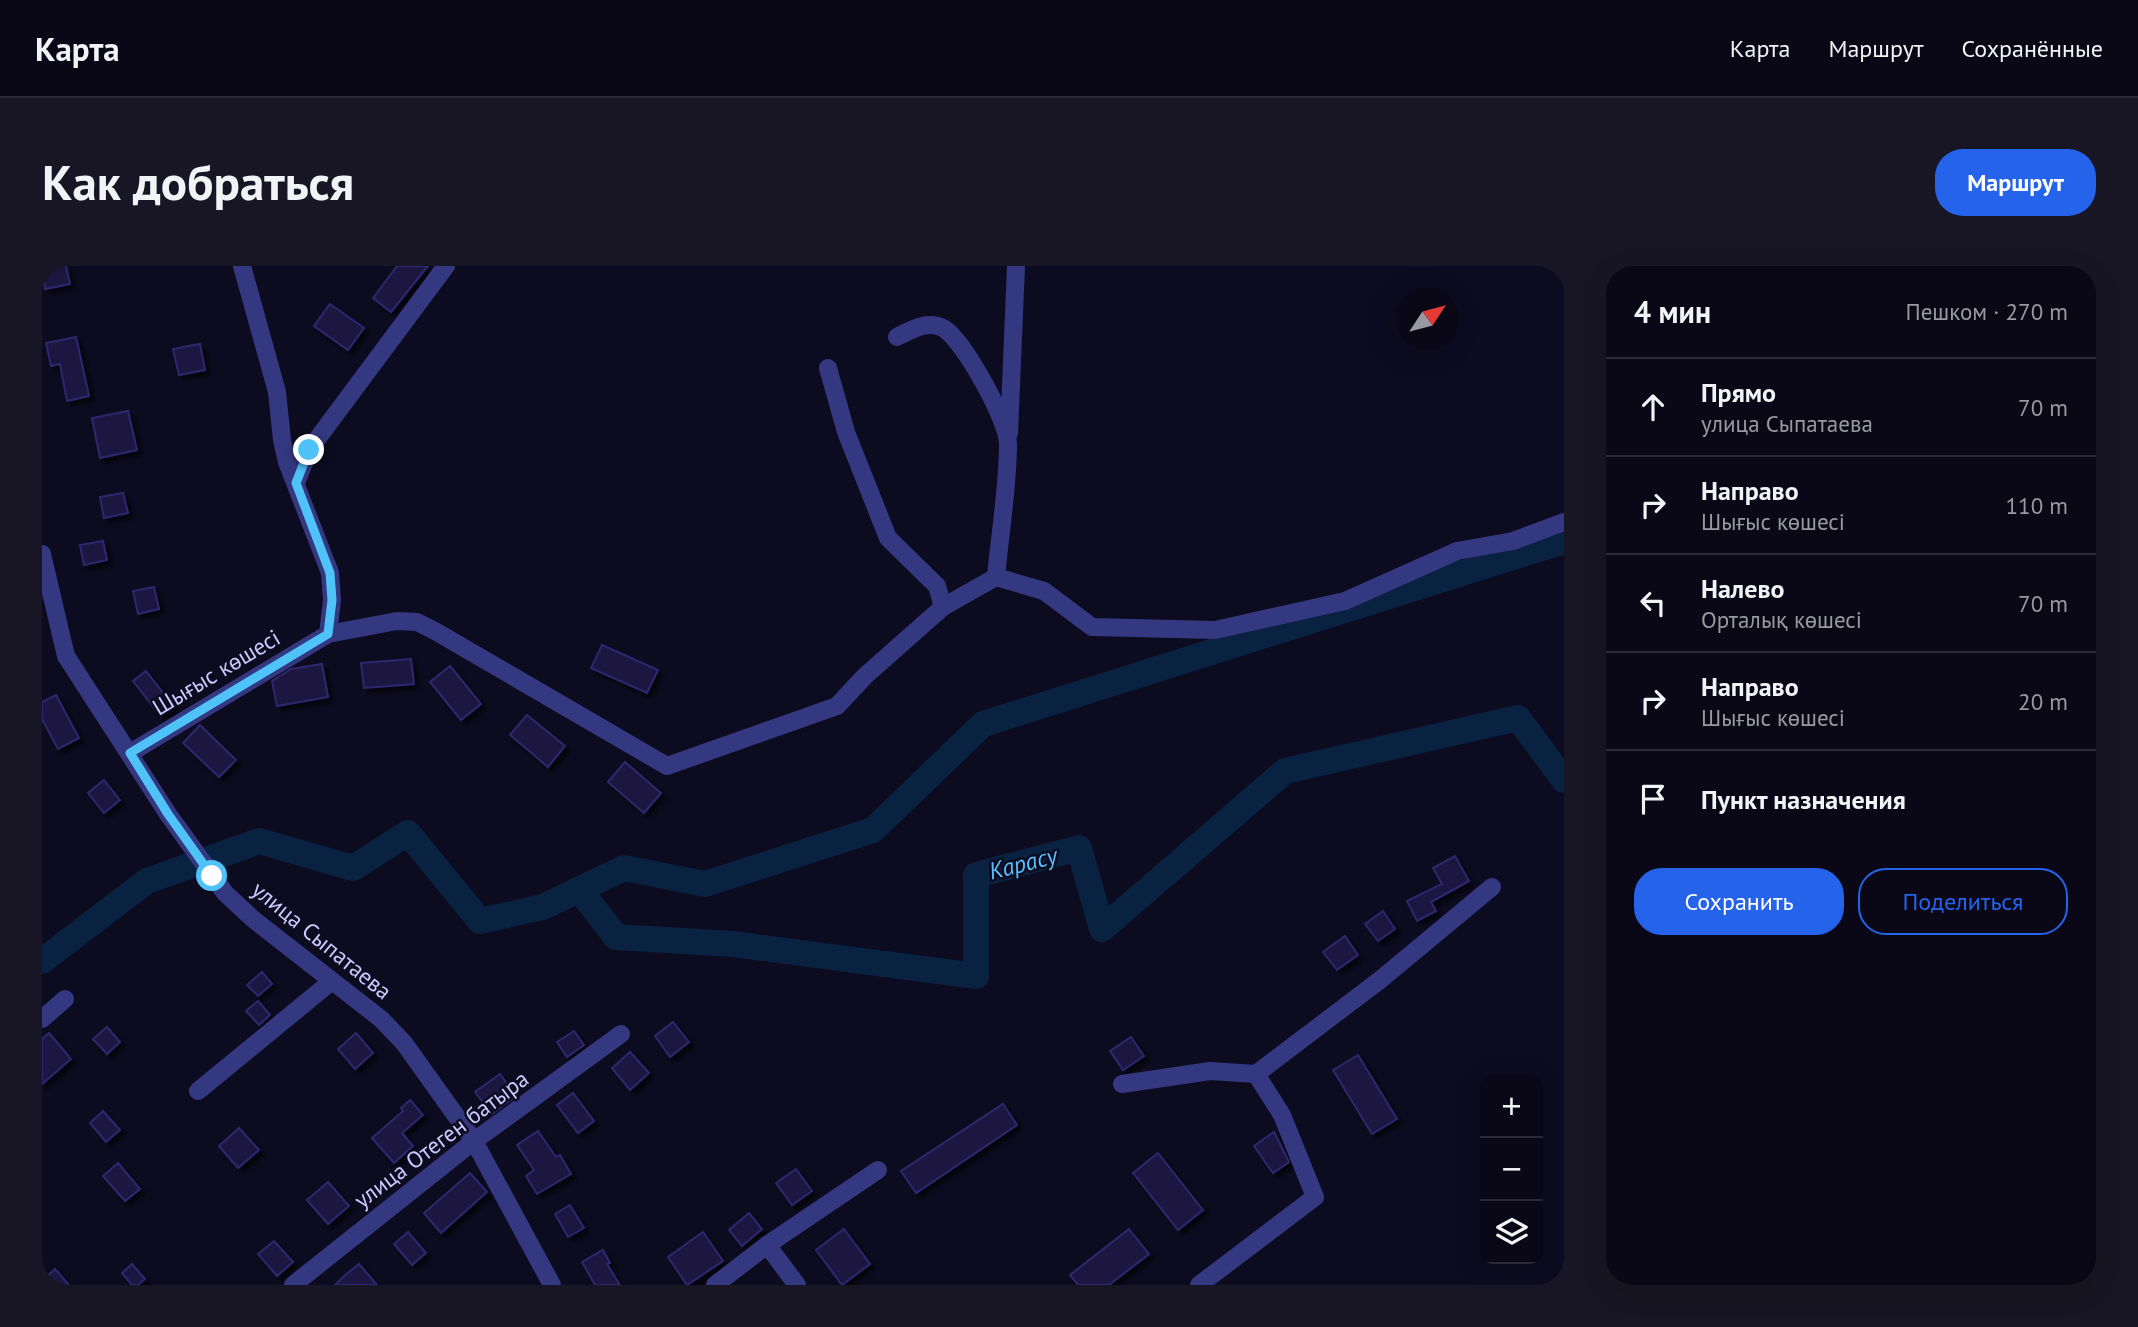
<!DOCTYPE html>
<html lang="ru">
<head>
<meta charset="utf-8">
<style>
  body { margin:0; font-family:"PT Sans",sans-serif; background:#181624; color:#f1f3f6 }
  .controls { position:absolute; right:21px; bottom:21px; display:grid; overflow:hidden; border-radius:14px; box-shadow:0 7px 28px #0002 }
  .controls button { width:63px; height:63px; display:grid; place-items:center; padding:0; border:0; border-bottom:2px solid #2a2936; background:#0a0817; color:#f1f3f6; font:35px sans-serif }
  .compass { position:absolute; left:1354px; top:21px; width:63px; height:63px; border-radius:50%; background:#0a0817; box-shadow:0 7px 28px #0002; rotate:54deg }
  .stop { position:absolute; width:21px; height:21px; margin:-16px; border:5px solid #4fc3f7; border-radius:50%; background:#fff }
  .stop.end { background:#4fc3f7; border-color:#fff; box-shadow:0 2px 7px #0008 }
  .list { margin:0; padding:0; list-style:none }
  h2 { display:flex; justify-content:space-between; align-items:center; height:91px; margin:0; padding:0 28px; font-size:30px }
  h2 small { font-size:23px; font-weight:400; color:#999aa1 }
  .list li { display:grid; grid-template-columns:46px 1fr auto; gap:21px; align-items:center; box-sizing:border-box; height:98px; padding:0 28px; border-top:2px solid #2a2936 }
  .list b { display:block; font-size:26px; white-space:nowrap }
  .list p { margin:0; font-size:23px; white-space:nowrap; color:#999aa1 }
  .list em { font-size:23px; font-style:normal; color:#999aa1 }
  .actions { display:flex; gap:14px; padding:21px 28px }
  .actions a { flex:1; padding:16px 0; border:2px solid #2563eb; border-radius:28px; text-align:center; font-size:24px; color:#2563eb }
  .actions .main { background:#2563eb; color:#fff }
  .icon { flex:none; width:38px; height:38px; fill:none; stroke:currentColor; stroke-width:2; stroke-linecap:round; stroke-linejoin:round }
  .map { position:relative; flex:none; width:1522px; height:1019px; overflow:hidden; border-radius:28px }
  header { display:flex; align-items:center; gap:42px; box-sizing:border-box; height:98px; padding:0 35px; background:#0a0817; border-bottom:2px solid #2a2936 }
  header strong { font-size:33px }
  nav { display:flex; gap:38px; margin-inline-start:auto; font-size:24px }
  .intro { display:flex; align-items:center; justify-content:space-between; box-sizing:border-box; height:168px; padding:0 42px }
  h1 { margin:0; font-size:49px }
  .button { padding:18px 32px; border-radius:28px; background:#2563eb; color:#fff; font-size:24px; font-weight:700 }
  main { display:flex; gap:42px; padding:0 42px }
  aside { flex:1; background:#0a0817; border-radius:28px; box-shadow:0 7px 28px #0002 }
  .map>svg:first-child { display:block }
</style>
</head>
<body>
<header>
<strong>Карта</strong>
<nav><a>Карта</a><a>Маршрут</a><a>Сохранённые</a></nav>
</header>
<div class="intro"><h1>Как добраться</h1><a class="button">Маршрут</a></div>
<main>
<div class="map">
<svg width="1522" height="1019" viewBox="0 0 1522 1019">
  <defs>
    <filter id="shadow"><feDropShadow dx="4.5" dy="4.5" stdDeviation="2" flood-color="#0009"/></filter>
  </defs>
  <rect width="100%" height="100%" fill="#0d0b1f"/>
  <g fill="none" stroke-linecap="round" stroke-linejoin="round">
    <g stroke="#092241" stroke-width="26">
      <path d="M537 623 574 671 691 678 934 710V609L1037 582 1060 663 1243 505 1476 452 1522 514"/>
      <path d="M0 695 105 615 217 575 311 602 366 567 438 655 501 641 582 602 663 618 831 564 941 458 1522 275"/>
    </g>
  </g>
  <g fill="#1c1741" stroke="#2f286e" stroke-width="2" filter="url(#shadow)">
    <path d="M0 0H24L28 18 3 23Z"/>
    <path d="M355 0H386L349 46 331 32Z"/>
    <path d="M288 38 322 62 306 84 272 60Z"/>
    <path d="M34 71 47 130 25 135 18 98 9 100 4 77Z"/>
    <path d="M158 78 163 104 137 109 131 83Z"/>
    <path d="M86 145 95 184 58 192 50 152Z"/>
    <path d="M81 227 86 247 62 252 58 231Z"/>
    <path d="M61 275 65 294 42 299 38 279Z"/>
    <path d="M112 321 117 343 96 348 91 325Z"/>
    <path d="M560 379 616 404 605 427 549 402Z"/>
    <path d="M369 393 372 418 322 422 319 397Z"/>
    <path d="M280 398 286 431 235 440 230 415 249 403Z"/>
    <path d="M408 400 439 438 419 454 388 416Z"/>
    <path d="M104 405 132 441 119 451 91 415Z"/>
    <path d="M14 429 37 472 16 483 0 453V436Z"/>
    <path d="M485 449 523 480 506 501 468 469Z"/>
    <path d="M158 459 194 494 177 511 141 477Z"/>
    <path d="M583 496 619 527 602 547 566 516Z"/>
    <path d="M62 514 78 534 62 547 46 527Z"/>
    <path d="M1413 590 1427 615 1389 636 1394 645 1375 655 1365 635 1400 618 1391 602Z"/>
    <path d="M1341 645 1353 663 1336 675 1323 658Z"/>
    <path d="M1303 670 1316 689 1295 704 1281 686Z"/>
    <path d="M220 706 230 718 216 730 205 719Z"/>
    <path d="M216 735 228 749 217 759 204 745Z"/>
    <path d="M631 756 647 776 628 791 613 770Z"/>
    <path d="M65 761 78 776 65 788 51 773Z"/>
    <path d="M532 765 542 779 525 791 515 776Z"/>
    <path d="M7 767 29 793 0 818V773Z"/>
    <path d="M314 767 331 787 313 803 296 783Z"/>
    <path d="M1089 771 1102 790 1081 804 1068 785Z"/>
    <path d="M588 786 607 807 588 824 570 802Z"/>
    <path d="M1316 789 1355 853 1330 868 1291 804Z"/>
    <path d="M458 808 474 830 450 848 433 826Z"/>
    <path d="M531 827 552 855 536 867 515 839Z"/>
    <path d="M368 834 381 849 360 867 371 880 352 897 330 872 361 845 359 842Z"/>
    <path d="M961 838 975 859 874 927 859 905Z"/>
    <path d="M61 845 78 864 64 876 48 857Z"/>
    <path d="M197 862 217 884 196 902 177 880Z"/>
    <path d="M496 865 514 891 518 889 529 908 495 928 484 910 492 904 475 879Z"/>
    <path d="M1232 866 1247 896 1231 907 1212 880Z"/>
    <path d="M1116 887 1161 944 1136 964 1091 907Z"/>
    <path d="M76 897 98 923 83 935 61 910Z"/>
    <path d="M754 903 770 925 750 939 734 917Z"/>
    <path d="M428 907 445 926 399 967 382 947Z"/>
    <path d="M286 916 307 940 286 958 265 934Z"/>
    <path d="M528 939 542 962 526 971 513 948Z"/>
    <path d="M707 947 720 963 700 980 687 964Z"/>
    <path d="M802 963 828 998 800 1019 774 984Z"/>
    <path d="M1087 963 1107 988 1067 1019H1036L1028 1009Z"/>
    <path d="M366 966 384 987 370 999 352 978Z"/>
    <path d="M661 966 681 995 645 1019 626 991Z"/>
    <path d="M232 975 251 996 235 1010 216 988Z"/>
    <path d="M561 984 568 997 565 998 578 1019H553L540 996Z"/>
    <path d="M90 998 103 1013 96 1019H90L80 1007Z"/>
    <path d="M317 998 335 1019H293L302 1010Z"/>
    <path d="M13 1003 27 1019H0V1015Z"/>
  </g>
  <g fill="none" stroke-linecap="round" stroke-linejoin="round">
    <g stroke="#343880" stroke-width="18">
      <path d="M200 0 235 126 240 174 245 196 288 307 290 334 286 368"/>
      <path d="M855 71C869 64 885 54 901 62 921 73 966 155 966 177 966 221 958 267 954 311"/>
      <path d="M786 102 804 166 846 272 895 320 901 341"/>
      <path d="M967 167 974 0"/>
      <path d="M254 217 267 184 404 0"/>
      <path d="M0 288 24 390 126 548 183 627 211 653 339 753 362 777 432 875 510 1019"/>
      <path d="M88 487 286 368 355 355 375 356 393 365 625 500 795 440 823 410 901 341 954 311 1002 325 1050 361 1173 364 1303 335 1415 285 1471 275 1522 256"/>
      <path d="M0 753 23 733"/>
      <path d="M1080 818 1168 805 1214 808 1338 714 1450 621"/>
      <path d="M156 825 290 715"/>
      <path d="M725 979 755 1019"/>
      <path d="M251 1019 432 875 579 768"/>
      <path d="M673 1019 725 979 836 904"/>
      <path d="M1157 1019 1273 931 1240 849 1214 808"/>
    </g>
  </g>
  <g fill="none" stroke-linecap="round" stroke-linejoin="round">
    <path stroke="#4fc3f7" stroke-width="9" d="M170 610 126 548 88 487 286 368 290 334 288 307 254 217 267 184"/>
  </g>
  <g text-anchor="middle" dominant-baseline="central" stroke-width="5" stroke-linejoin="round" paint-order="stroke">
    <g font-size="23" fill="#cbcaff" stroke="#0d0b1f">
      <text transform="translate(174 406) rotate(-31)">Шығыс көшесі</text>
      <text transform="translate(280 674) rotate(39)">улица Сыпатаева</text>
      <text transform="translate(399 873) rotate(-37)">улица Отеген батыра</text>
    </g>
    <g font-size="24" font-style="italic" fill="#58c0ff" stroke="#0d0b1f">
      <text transform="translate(981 597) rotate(-14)">Карасу</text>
    </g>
  </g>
</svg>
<div class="controls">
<button>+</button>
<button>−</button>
<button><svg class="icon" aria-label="layers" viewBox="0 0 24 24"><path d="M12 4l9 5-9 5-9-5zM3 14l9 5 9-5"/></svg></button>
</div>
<svg class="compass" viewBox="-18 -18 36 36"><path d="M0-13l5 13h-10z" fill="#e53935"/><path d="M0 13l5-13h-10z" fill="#999aa1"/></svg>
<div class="stop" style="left:170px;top:610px"></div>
<div class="stop end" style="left:267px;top:184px"></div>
</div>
<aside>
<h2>4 мин<small>Пешком · 270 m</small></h2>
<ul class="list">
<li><svg class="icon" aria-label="ahead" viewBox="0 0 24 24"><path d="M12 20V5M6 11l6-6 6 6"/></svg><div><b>Прямо</b><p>улица Сыпатаева</p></div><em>70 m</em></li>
<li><svg class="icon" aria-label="right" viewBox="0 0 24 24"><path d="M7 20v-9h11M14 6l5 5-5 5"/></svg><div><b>Направо</b><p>Шығыс көшесі</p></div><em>110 m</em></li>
<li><svg class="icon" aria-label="left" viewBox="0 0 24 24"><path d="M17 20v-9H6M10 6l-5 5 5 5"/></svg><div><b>Налево</b><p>Орталық көшесі</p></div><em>70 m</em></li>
<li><svg class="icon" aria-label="right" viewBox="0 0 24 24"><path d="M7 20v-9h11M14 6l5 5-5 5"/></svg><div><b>Направо</b><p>Шығыс көшесі</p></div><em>20 m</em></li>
<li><svg class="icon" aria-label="arrive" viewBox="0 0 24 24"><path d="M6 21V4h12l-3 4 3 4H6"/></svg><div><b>Пункт назначения</b></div></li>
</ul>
<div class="actions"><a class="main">Сохранить</a><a>Поделиться</a></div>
</aside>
</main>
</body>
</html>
